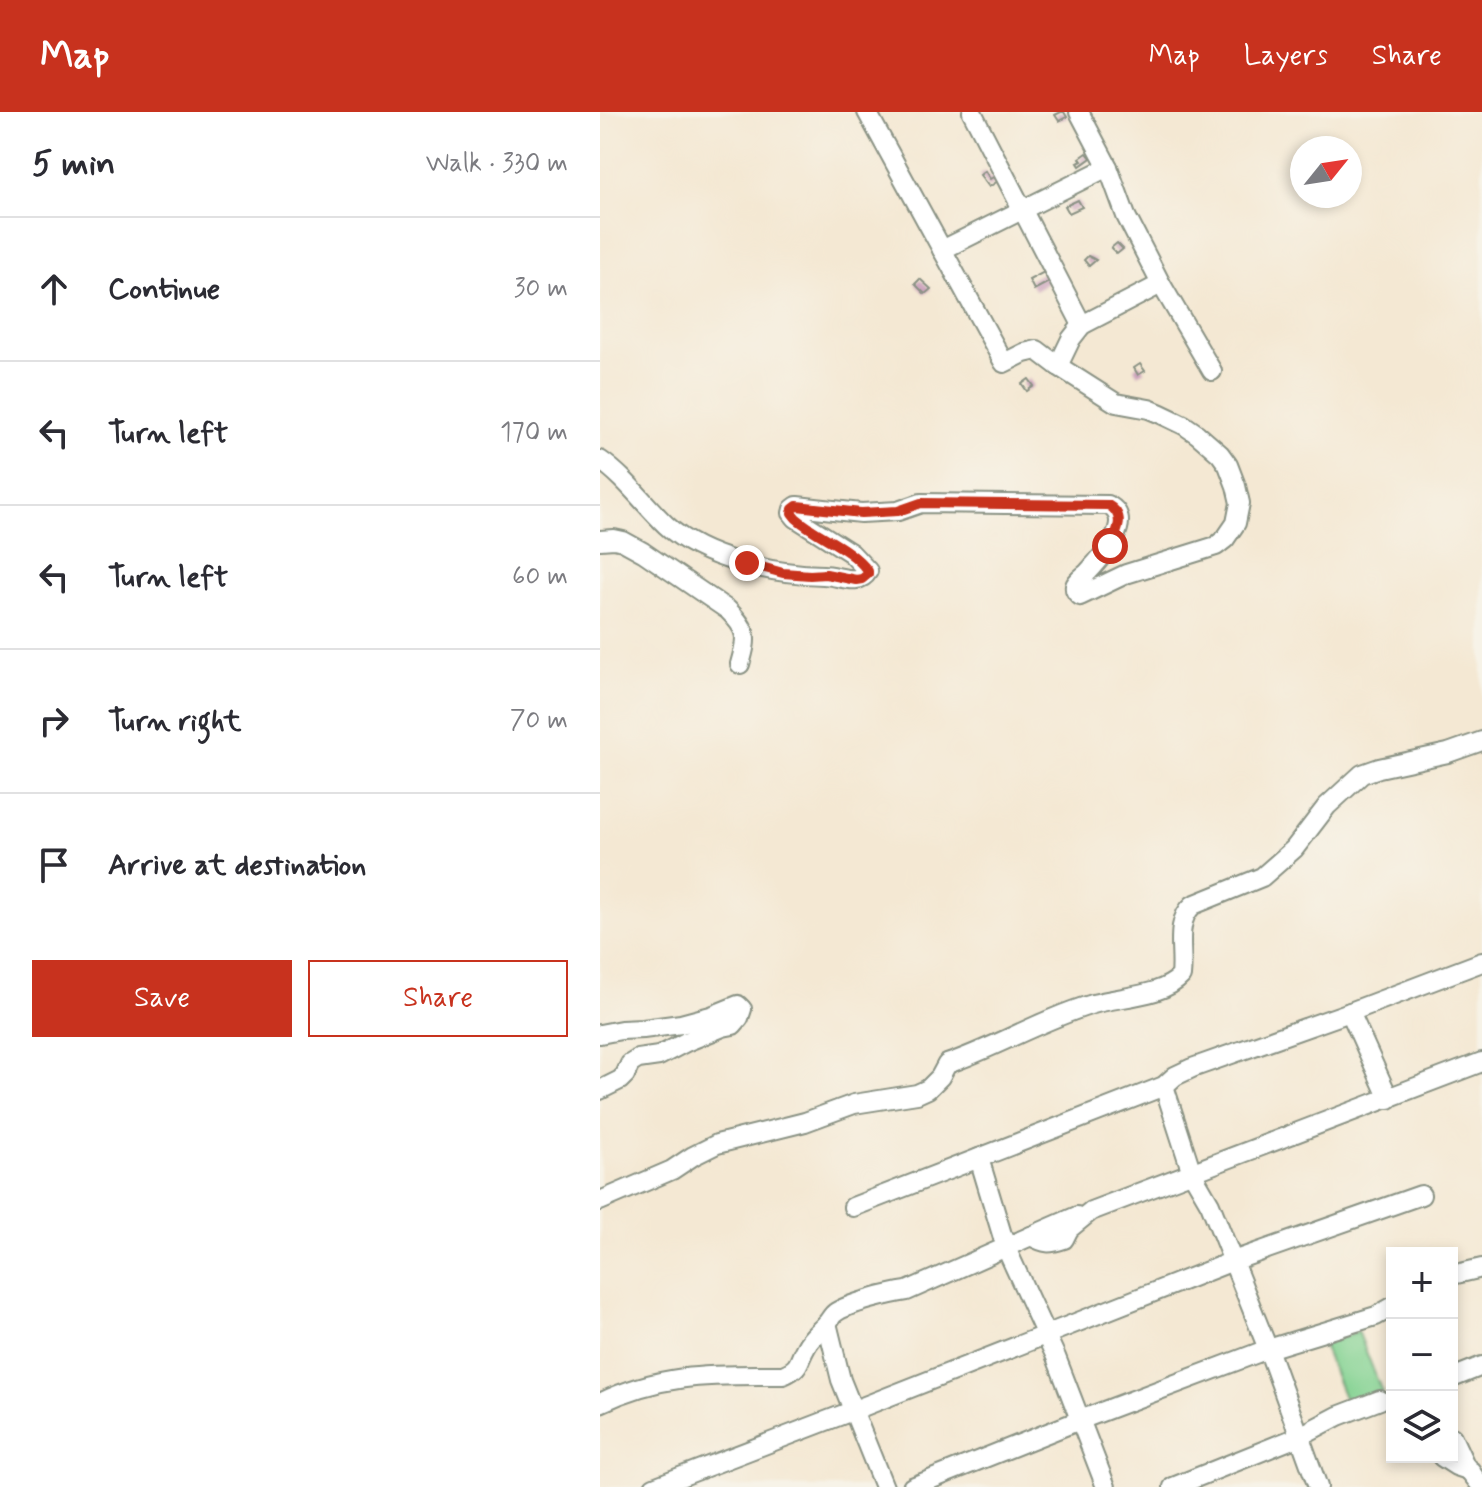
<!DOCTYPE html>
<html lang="en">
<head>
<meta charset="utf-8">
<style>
  body { margin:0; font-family:Mynerve,sans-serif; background:#f7f7f7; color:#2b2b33 }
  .controls { position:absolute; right:24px; bottom:24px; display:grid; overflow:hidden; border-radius:0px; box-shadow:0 4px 12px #0003 }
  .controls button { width:72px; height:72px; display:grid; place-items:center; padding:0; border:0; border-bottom:2px solid #e1e1e2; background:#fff; color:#2b2b33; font:40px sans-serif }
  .compass { position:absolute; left:690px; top:24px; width:72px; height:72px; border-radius:50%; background:#fff; box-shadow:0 4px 12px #0003; rotate:60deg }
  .stop { position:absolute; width:24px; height:24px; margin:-18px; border:6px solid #c8321e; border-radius:50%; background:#fff }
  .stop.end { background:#c8321e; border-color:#fff; box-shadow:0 2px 8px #0008 }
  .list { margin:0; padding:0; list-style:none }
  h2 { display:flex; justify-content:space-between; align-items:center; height:104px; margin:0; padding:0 32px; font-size:34px }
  h2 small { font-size:26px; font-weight:400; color:#7c7c81 }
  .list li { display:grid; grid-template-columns:52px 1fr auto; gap:24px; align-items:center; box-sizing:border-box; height:144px; padding:0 32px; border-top:2px solid #e1e1e2 }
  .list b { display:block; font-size:30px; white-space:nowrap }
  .list em { font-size:26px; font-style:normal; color:#7c7c81 }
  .actions { display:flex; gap:16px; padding:24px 32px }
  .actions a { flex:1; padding:18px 0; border:2px solid #c8321e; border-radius:0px; text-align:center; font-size:28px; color:#c8321e }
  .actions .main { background:#c8321e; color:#fff }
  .icon { flex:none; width:44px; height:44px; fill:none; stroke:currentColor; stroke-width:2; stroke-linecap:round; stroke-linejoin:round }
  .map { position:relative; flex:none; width:882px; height:1375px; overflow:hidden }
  header { display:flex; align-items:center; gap:48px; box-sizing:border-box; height:112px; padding:0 40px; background:#c8321e; color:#fff }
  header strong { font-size:38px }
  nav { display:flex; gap:44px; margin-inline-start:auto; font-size:28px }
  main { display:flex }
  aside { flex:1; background:#fff }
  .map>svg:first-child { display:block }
</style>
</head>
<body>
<header>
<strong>Map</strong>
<nav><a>Map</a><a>Layers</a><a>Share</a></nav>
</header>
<main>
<aside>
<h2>5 min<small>Walk · 330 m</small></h2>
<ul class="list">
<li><svg class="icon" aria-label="ahead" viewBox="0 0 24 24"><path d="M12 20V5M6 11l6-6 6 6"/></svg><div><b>Continue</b></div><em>30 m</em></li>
<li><svg class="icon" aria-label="left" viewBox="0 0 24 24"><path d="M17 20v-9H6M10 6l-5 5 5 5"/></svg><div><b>Turn left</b></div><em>170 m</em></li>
<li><svg class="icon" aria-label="left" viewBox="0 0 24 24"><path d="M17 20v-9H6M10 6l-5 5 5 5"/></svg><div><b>Turn left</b></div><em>60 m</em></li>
<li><svg class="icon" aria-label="right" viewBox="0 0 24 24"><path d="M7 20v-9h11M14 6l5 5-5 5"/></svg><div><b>Turn right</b></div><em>70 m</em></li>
<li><svg class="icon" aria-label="arrive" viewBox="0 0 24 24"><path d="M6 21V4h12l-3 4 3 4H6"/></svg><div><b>Arrive at destination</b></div></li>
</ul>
<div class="actions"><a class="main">Save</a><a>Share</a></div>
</aside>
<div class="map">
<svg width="882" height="1375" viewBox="0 0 882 1375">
  <rect width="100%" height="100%" fill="#f7f3e8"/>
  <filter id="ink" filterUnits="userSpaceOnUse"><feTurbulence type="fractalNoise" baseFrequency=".0125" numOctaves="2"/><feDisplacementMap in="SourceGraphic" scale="16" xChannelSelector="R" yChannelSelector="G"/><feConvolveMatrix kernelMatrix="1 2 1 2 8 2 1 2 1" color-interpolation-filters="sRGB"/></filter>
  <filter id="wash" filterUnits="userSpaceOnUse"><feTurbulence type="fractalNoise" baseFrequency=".006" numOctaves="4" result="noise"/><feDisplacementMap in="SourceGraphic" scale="32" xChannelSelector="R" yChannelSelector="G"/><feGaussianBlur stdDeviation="1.8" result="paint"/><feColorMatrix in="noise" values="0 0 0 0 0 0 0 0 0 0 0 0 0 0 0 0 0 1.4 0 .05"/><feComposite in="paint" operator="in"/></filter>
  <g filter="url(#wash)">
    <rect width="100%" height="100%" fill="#f4e8d3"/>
    <path fill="#82d291" stroke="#508862" stroke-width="2" d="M758 1219 782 1280 747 1293 723 1233Z"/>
    <g id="blocks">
      <g fill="#cba1bc">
        <path d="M461 0H464L467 5 459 9 455 3Z"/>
        <path d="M487 41 491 46 480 54 478 51 482 49 480 46Z"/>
        <path d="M385 59 390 67 395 64 398 69 389 75 380 63Z"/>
        <path d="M478 88 482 95 469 101 465 94Z"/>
        <path d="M517 131 523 137 517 142 511 136Z"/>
        <path d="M488 144 496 148 489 154 484 148Z"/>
        <path d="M444 160 449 170 434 178 429 168Z"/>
        <path d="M320 167 331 177 325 182 315 172Z"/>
        <path d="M540 252 545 259 538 263 534 256Z"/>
        <path d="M429 267 434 274 427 279 422 272Z"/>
      </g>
    </g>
  </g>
  <g filter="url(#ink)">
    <use href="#blocks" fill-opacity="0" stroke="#8a9284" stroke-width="2"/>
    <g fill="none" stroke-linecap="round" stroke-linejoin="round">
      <g stroke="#8a9284" stroke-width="22">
        <g id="minor">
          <path d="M267 0 404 251 424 241 437 238 458 254 471 227 482 213 561 172"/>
          <path d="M372 0 482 213"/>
          <path d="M479 0 508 55 526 104 561 172 612 259"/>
          <path d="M342 138 508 55"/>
          <path d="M0 348C25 365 44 392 66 413 103 448 175 462 223 463 239 463 259 475 268 459L251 441 196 406 192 401 193 397 197 394 261 401 298 399 321 391 508 393C537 408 501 446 488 460 484 464 476 469 475 474 474 479 477 481 480 484L526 462 616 434 625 427 636 411 640 391 636 374 628 353 620 342 597 322 584 313 561 302 549 297 516 291 458 254"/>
          <path d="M0 428 14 427 23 429 43 440 128 498C148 518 148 525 140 552"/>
          <path d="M750 900 789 987"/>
          <path d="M0 922 21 918 43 917 81 912 111 904 138 893 142 897 139 906 133 913 123 915 86 930 59 944 38 947 30 952 25 963 20 968 0 978"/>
          <path d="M564 974 592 1061 610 1092 668 1237 718 1375"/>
          <path d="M379 1046 406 1136 456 1245 506 1375"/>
          <path d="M0 1089 72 1058 93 1044 117 1032 205 1010 254 992 317 982 328 977 340 965 347 952C397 935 442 907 493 892 520 884 562 885 581 864 584 840 574 810 593 793L662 765 694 737 727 694 762 662 779 656 848 641 882 629"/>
          <path d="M253 1095 564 974 575 964 592 956 750 900 882 850"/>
          <path d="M431 1124 477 1104"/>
          <path d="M852 1163 882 1156"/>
          <path d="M227 1211 241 1268 284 1375"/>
          <path d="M852 1266 882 1254"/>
          <path d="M0 1291C64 1260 115 1263 183 1263 202 1255 197 1250 206 1235 211 1225 220 1219 227 1211 229 1209 232 1203 235 1201 246 1192 292 1181 307 1179L431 1124C445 1132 449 1132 464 1127L469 1117 491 1099 882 950"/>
          <path d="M852 1325 865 1353 882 1375"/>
          <path d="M842 1345 856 1354 871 1359"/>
          <path d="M54 1375 252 1299 633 1149 821 1083"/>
          <path d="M312 1375 480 1308 668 1237 776 1204 792 1195"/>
          <path d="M573 1375 700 1324 738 1304 780 1288"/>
        </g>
      </g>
      <use href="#minor" stroke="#fff" stroke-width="18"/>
    </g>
  </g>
  <g fill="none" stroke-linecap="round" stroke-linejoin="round" filter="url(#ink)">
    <path stroke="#c8321e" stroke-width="10" d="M147 451 183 461 210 463 226 462 256 468 262 467 268 462V459C249 434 219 426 196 406L192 401 193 397 197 394 261 401 298 399 321 391 508 393C526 403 518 419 510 434"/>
  </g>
</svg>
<div class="controls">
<button>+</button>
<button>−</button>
<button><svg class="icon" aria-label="layers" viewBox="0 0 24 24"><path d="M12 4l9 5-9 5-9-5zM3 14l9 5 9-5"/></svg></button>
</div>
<svg class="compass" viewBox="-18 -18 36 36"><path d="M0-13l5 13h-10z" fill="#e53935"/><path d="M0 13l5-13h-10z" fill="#7c7c81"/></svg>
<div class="stop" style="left:510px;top:434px"></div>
<div class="stop end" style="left:147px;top:451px"></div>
</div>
</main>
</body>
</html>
